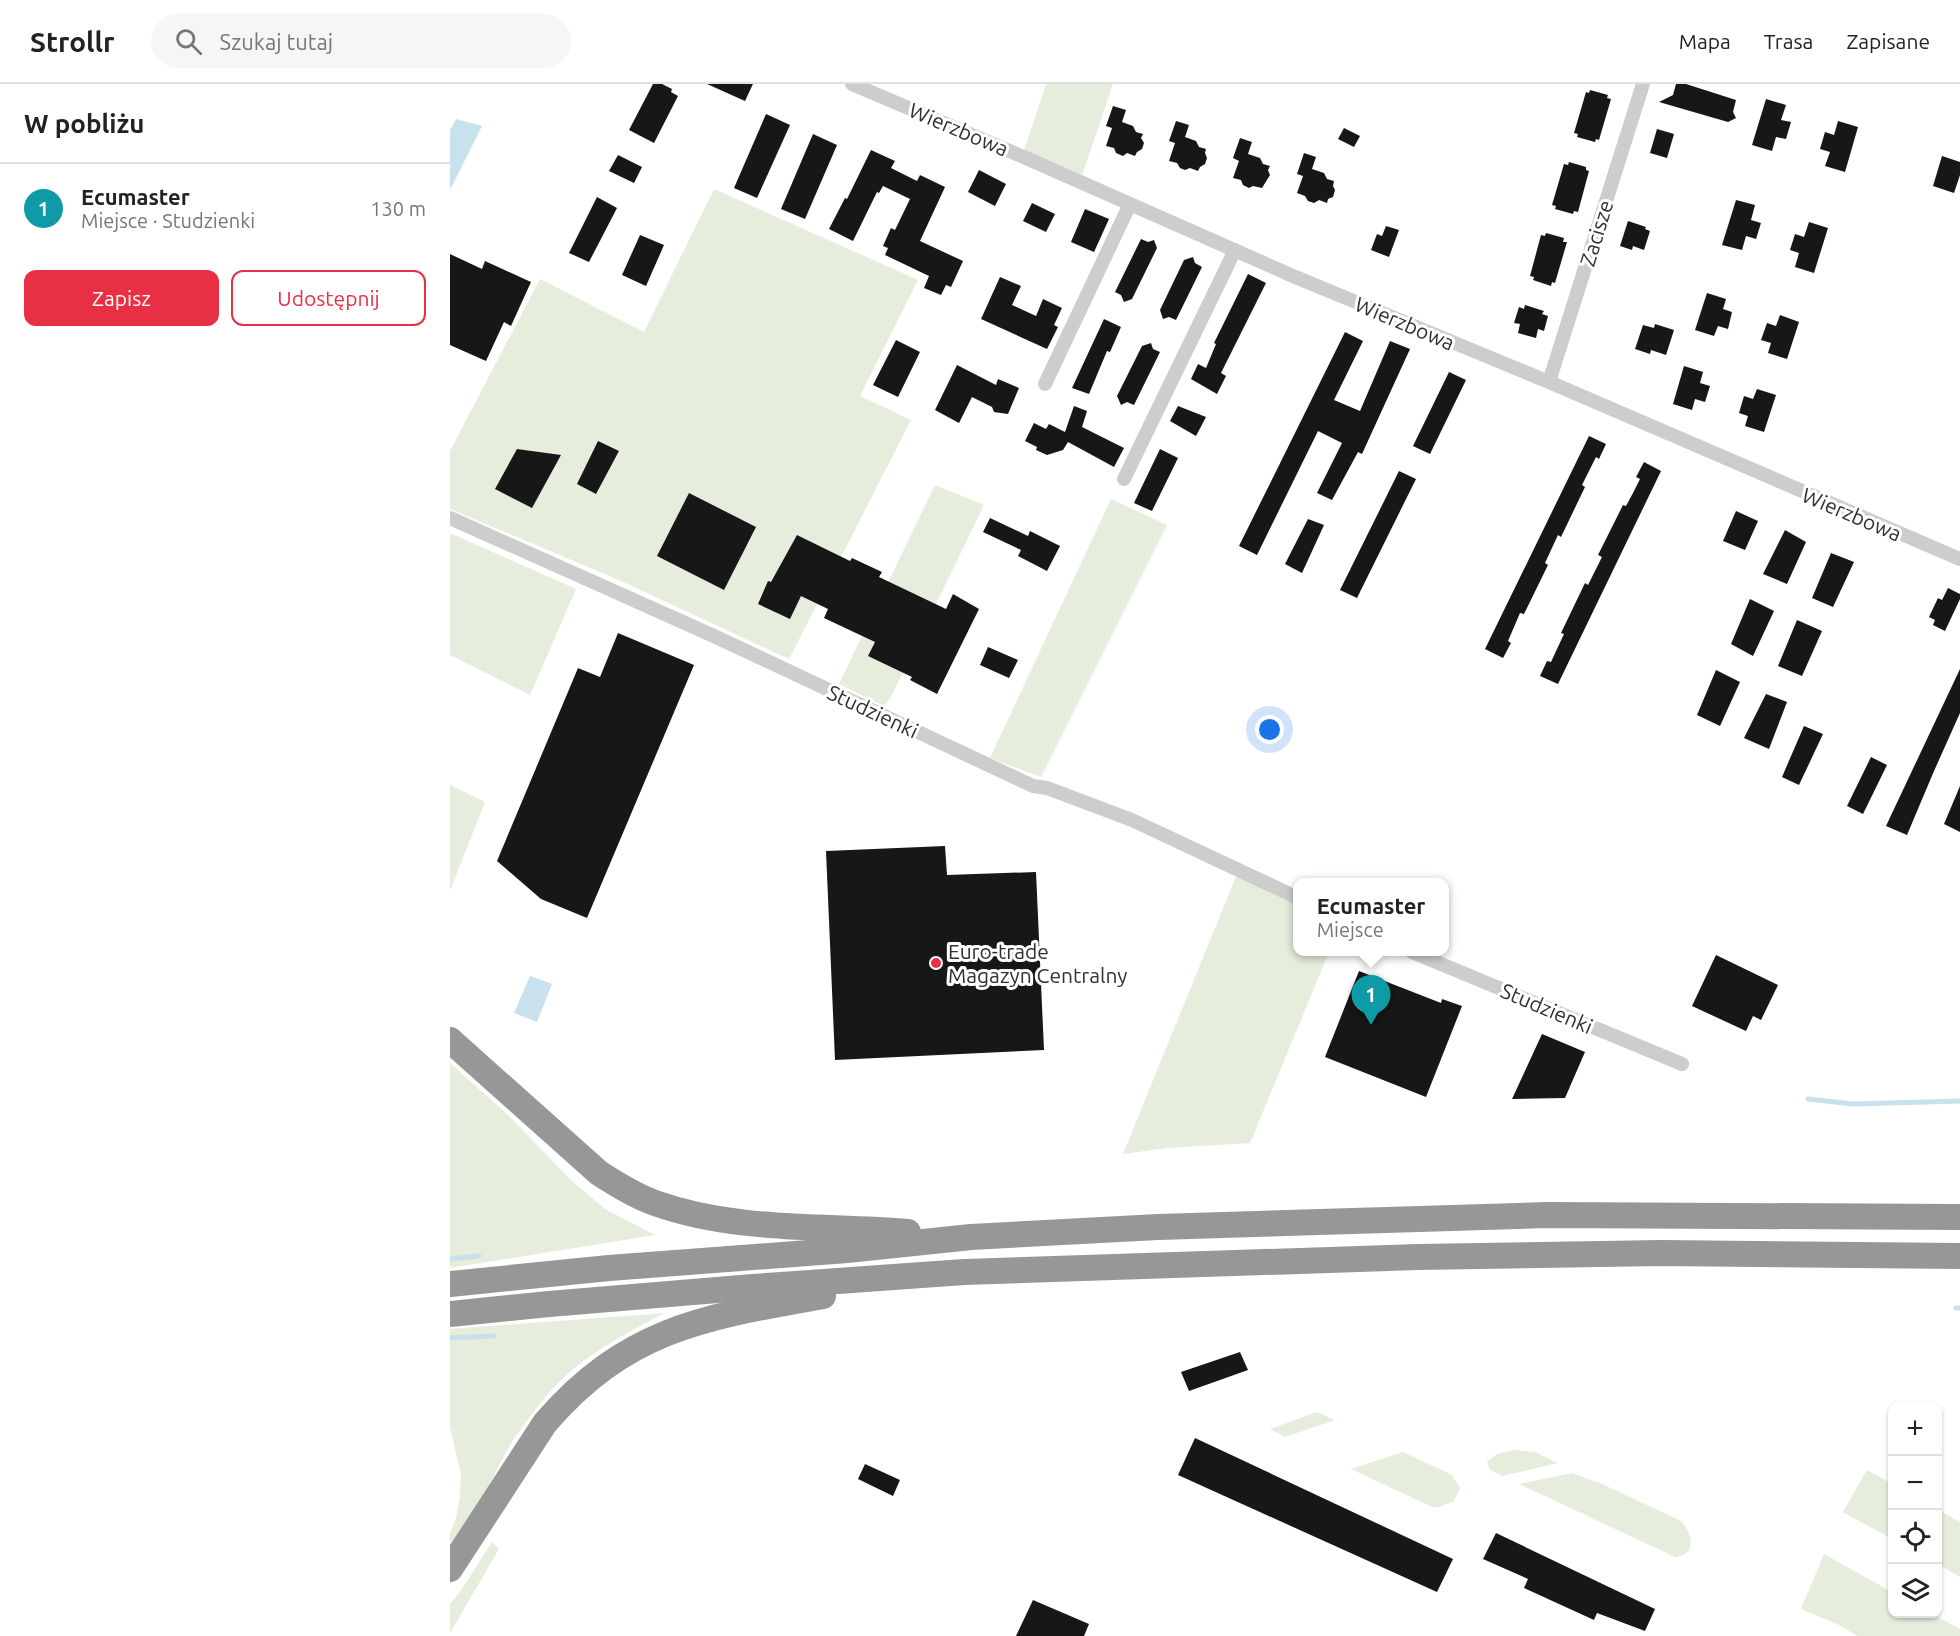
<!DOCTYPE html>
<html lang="pl">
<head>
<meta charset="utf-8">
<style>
  body { margin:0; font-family:Ubuntu,sans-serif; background:#f6f6f6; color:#222 }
  .controls { position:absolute; right:18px; bottom:18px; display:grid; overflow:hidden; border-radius:12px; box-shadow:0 2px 4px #0004 }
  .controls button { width:54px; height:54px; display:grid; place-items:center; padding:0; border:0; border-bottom:2px solid #e0e0e0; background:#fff; color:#222; font:30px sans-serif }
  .you { position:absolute; left:820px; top:646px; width:21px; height:21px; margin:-15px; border:4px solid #fff; border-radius:50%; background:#1a73e8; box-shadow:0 0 0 9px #1a73e833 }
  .badge { display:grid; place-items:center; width:39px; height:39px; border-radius:50%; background:#e92f44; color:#fff; font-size:20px; font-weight:700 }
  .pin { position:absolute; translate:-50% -50px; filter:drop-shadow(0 2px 3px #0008) }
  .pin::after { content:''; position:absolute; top:32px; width:21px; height:18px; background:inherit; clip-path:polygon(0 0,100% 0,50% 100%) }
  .popup { position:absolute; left:843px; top:794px; width:156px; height:78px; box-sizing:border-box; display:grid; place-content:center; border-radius:12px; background:#fff; filter:drop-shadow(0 2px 4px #0005); font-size:20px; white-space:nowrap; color:#767676 }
  .popup b { font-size:22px; color:#222 }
  .popup::after { content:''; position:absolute; left:50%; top:100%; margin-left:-12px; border:12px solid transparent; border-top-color:#fff }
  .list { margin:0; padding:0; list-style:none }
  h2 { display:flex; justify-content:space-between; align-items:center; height:78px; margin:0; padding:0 24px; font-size:26px }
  h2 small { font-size:20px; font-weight:400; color:#767676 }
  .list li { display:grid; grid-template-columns:39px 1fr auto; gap:18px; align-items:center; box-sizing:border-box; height:90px; padding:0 24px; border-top:2px solid #e0e0e0 }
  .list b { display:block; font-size:22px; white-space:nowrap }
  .list p { margin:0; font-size:20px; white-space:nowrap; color:#767676 }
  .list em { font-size:20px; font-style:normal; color:#767676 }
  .actions { display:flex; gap:12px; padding:18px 24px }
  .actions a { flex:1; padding:14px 0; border:2px solid #e92f44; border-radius:12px; text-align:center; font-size:21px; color:#e92f44 }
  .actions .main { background:#e92f44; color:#fff }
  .icon { flex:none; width:33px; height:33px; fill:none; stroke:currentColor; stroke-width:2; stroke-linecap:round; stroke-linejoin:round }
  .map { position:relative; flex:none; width:1510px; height:1552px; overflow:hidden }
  header { display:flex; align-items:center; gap:36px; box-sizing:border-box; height:84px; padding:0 30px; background:#fff; border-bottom:2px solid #e0e0e0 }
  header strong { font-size:28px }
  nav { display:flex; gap:33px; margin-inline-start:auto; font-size:21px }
  .search { width:420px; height:54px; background:#f6f6f6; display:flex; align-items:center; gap:15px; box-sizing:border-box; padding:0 21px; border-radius:33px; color:#767676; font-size:22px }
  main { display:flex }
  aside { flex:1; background:#fff }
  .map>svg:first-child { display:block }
</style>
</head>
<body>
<header>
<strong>Strollr</strong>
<div class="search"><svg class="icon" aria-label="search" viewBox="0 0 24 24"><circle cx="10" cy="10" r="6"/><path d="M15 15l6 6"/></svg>Szukaj tutaj</div>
<nav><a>Mapa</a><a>Trasa</a><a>Zapisane</a></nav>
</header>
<main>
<aside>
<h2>W pobliżu<small></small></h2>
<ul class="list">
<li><span class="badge" style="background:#0f9aa8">1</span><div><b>Ecumaster</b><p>Miejsce · Studzienki</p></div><em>130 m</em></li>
</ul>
<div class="actions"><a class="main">Zapisz</a><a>Udostępnij</a></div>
</aside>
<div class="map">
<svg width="1510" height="1552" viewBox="0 0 1510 1552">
  <rect width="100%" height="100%" fill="#fff"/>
  <g fill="#e6eddd">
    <path d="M596 0H663L632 91 574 66Z"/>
    <path d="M264 105 468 196 410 312 461 336 339 575 169 496 0 425V367L90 195 194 248Z"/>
    <path d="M485 401 534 421 441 613 434 622 389 600Z"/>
    <path d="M661 415 717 441 591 693 540 674Z"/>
    <path d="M0 449 126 505 80 611 0 571Z"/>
    <path d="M0 701 35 718 0 807Z"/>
    <path d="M787 790 847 819 848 868H879L800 1059 717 1064 673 1070Z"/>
    <path d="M0 979 58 1031 121 1096 155 1125 205 1151 0 1184Z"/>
    <path d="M215 1229C187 1243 158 1259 132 1278 105 1298 81 1330 62 1358 49 1379 40 1402 27 1423 19 1438 9 1452 0 1466V1449L6 1434 10 1411 11 1391 0 1343V1245Z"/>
    <path d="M867 1328 885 1336 835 1353 820 1345Z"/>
    <path d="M1064 1366 1085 1368 1108 1379 1052 1392 1040 1386 1037 1378 1047 1370Z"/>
    <path d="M953 1368 1002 1391 1010 1404 1004 1417 990 1423H982L901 1385Z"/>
    <path d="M1417 1386 1442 1400V1455L1393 1428Z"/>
    <path d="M1122 1389 1150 1399 1231 1437C1242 1449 1248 1471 1225 1473L1069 1400Z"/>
    <path d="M1488 1426 1510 1438V1493L1488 1480Z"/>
    <path d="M42 1458 49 1465 0 1549V1520L10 1508Z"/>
    <path d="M1374 1470 1442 1508V1530H1482L1510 1545V1552H1408L1389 1541 1351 1525Z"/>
  </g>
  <g fill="#c9e0ed">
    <path d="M6 35 32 42 0 106V46Z"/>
    <path d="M80 892 102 900 87 938 64 929Z"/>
  </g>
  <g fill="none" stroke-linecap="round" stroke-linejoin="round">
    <g stroke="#c9e0ed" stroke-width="5">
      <path d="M1358 1015 1403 1020 1510 1017"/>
      <path d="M0 1175 29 1172"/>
      <path d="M1506 1224H1510"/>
      <path d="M0 1254 44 1252"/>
    </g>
  </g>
  <g fill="#171717">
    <path d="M203 0H212L222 5 221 8 228 12 204 59 179 46Z"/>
    <path d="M257 0H303L295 17Z"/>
    <path d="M1226 0H1236L1286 16 1283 28 1286 34 1278 38 1209 18 1223 11Z"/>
    <path d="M1140 6 1158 11 1157 14 1161 15 1149 56 1146 55 1145 58 1127 53 1128 50 1124 49 1136 8 1139 9Z"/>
    <path d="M1316 15 1336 21 1331 36 1341 38 1336 55 1326 53 1322 67 1302 61Z"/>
    <path d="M663 22 676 26 672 38 683 42 686 48 693 50 691 54 694 59 692 65 687 68 685 72 677 69 673 72 666 69 664 64 656 62 662 44 656 42Z"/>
    <path d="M316 30 340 41 307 114 284 104Z"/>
    <path d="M726 37 739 41 735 53 746 57 749 63 756 65 755 69 757 74 755 80 750 83 748 87 740 84 735 86 730 84 727 79 719 77 725 59 719 57Z"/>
    <path d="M1388 37 1408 43 1395 88 1375 82 1380 68 1370 65 1375 48 1384 51Z"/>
    <path d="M894 44 910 52 904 63 888 55Z"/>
    <path d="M1207 45 1224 50 1217 74 1200 69Z"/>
    <path d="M363 50 387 61 355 135 331 125Z"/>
    <path d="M790 54 802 58 798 70 810 74 813 80 820 82 818 86 820 91 812 104 803 102 799 104 793 101 791 96 783 94 789 77 783 74Z"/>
    <path d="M421 66 445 77 441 84 467 97 470 91 495 103 470 157 513 177 501 203 496 201 491 211 474 204 479 192 435 171 438 164 433 162 441 144 445 146 460 115 433 102 429 109 427 108 403 157 379 145 395 114 397 115Z"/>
    <path d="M854 69 866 73 862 85 874 89 877 95 884 97 883 102 885 106 883 113 878 115 877 119 869 116 864 119 858 117 855 112 847 109 853 92 847 90Z"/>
    <path d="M168 71 192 83 184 99 159 87Z"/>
    <path d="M1492 72 1510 78V91L1504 109 1483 102Z"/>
    <path d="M1119 78 1136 83V86L1139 87 1128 128 1124 127 1123 130 1105 125 1106 122 1102 121 1114 80 1118 81Z"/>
    <path d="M529 86 556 100 545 122 518 108Z"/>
    <path d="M147 113 167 124 139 178 119 169Z"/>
    <path d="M1286 116 1305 121 1301 136 1311 139 1306 155 1296 152 1292 166 1272 161Z"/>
    <path d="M582 119 605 130 596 148 573 137Z"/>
    <path d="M635 125 659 135 644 168 621 158Z"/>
    <path d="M1178 137 1196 143 1195 145 1200 147 1194 166 1183 162 1182 166 1170 162Z"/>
    <path d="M1359 138 1378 144 1364 189 1345 183 1349 169 1340 166 1345 150 1354 153Z"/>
    <path d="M936 142 949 146 939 173 921 166 927 150 932 152Z"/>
    <path d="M1096 149 1114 154 1113 158H1117L1105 199 1102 198 1101 202 1083 196 1084 193 1080 192 1091 151 1095 152Z"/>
    <path d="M190 151 214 161 196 202 172 191Z"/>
    <path d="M691 155 698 158 704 156 707 164 682 215 674 218 671 211 665 208Z"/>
    <path d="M0 170 32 185 35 177 81 198 61 242 54 238 36 277 0 261Z"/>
    <path d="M743 173 745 179 752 183 726 236 719 233 713 235 710 226 734 176Z"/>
    <path d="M798 190 816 199 771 289 776 292 767 310 741 295 748 280 756 284 766 260 764 259Z"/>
    <path d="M550 193 571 202 562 221 586 232 593 215 612 224 604 241 608 243 597 265 531 235Z"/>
    <path d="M1257 209 1276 215 1273 225 1282 228 1278 245 1268 242 1264 252 1245 246Z"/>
    <path d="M1075 221 1094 227 1092 230 1098 232 1094 247 1088 245 1086 254 1068 249 1070 240 1064 239 1069 223 1074 225Z"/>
    <path d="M1330 231 1349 238 1337 275 1318 269 1321 259 1311 256 1317 239 1326 242Z"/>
    <path d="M654 235 671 243 660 268 657 267 639 310 622 304Z"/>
    <path d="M1205 240 1224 246 1216 271 1201 266 1200 270 1185 265 1193 241 1204 244Z"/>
    <path d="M895 248 913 257 884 316 910 327 940 257 960 265 912 370 908 368 882 416 867 409 892 359 868 347 807 471 789 462Z"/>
    <path d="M446 256 470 268 448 313 423 301Z"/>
    <path d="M701 259 703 265 710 268 684 321 677 318 671 321 667 312 692 262Z"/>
    <path d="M507 281 546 301 548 295 569 304 558 330 544 328 542 323 522 313 509 339 485 326Z"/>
    <path d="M1234 282 1253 288 1250 299 1260 302 1255 318 1245 315 1242 326 1223 320Z"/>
    <path d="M999 288 1016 296 980 370 963 362Z"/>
    <path d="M1307 305 1326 311 1314 348 1295 342 1298 332 1289 329 1294 312 1303 315Z"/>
    <path d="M624 322 637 327 632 343 674 364 664 383 618 358 613 366 597 371 586 366 587 363 575 357 584 339 596 345 599 340 615 348Z"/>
    <path d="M728 322 756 333 746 352 720 337Z"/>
    <path d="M1139 352 1156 360 1149 375 1146 373 1132 401 1135 403 1111 453 1108 451 1101 466 1095 479 1098 481 1074 530 1070 529 1058 557 1061 559 1053 574 1035 565Z"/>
    <path d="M148 357 169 367 146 410 127 400Z"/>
    <path d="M67 365 111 371 82 424 45 405Z"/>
    <path d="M710 365 728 374 702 427 684 419Z"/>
    <path d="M1194 378 1211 387 1108 600 1090 592 1097 577 1101 578 1107 565 1114 550 1111 549 1135 499 1138 501 1152 473 1148 471 1173 421 1176 422 1183 409 1190 395 1186 393Z"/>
    <path d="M949 387 966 395 907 514 890 506Z"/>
    <path d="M239 409 306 443 274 506 207 472Z"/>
    <path d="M1286 427 1308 437 1295 466 1273 457Z"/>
    <path d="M540 434 578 452 580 447 610 462 597 487 568 472 571 466 533 448Z"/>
    <path d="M858 435 874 441 852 489 835 480Z"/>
    <path d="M1335 446 1356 458 1337 500 1313 490Z"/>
    <path d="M347 451 400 477 402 474 432 488 429 493 496 525 503 510 529 525 487 610 460 596 462 593 418 572 425 558 374 534 378 525 351 512 340 535 308 520 318 497 321 498Z"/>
    <path d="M1381 469 1404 478 1383 523 1362 514Z"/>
    <path d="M1498 504 1510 510V515L1495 547 1483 541 1485 536 1479 533 1488 514 1492 516Z"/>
    <path d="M1300 515 1324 527 1303 572 1281 560Z"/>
    <path d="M1347 536 1372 547 1352 592 1328 582Z"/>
    <path d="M168 549 244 581 137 834 91 815 47 777 128 584 150 593Z"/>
    <path d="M538 563 568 576 559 594 530 581Z"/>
    <path d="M1510 585V629L1484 687 1457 751 1436 742Z"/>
    <path d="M1266 586 1290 598 1270 642 1247 631Z"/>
    <path d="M1316 610 1337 618 1319 665 1294 654Z"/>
    <path d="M1354 642 1373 650 1349 701 1332 693Z"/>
    <path d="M1421 673 1437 681 1413 730 1397 722Z"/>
    <path d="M1510 702V748L1494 740Z"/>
    <path d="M495 762 497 791 586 788 594 966 385 976 376 767Z"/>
    <path d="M1266 871 1328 901 1311 936 1303 932 1296 947 1242 922Z"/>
    <path d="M909 887 991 919 992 915 1012 922 976 1013 875 973Z"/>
    <path d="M1092 950 1135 968 1115 1014 1062 1015Z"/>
    <path d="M790 1268 798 1286 739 1307 731 1288Z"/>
    <path d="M745 1354 1003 1475 987 1508 728 1391Z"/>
    <path d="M415 1380 450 1396 443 1412 408 1395Z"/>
    <path d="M1046 1449 1205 1525 1195 1547 1147 1529 1144 1536 1074 1504 1078 1495 1033 1475Z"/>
    <path d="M583 1516 639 1540 634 1552H566Z"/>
  </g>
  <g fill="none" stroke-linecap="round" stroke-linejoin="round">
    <g stroke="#cdcdcd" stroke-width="14">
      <path d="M402 0 576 74 843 192 1099 298 1510 475"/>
      <path d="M1099 298 1193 0"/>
      <path d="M595 300 680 120"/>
      <path d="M674 395 785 166"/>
      <path d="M0 434 264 552 583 702 597 704 682 736 848 814"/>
      <path d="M962 868 1232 980"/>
    </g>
    <g stroke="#979797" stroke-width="26">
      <path d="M0 956 149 1089C166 1100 185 1112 205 1119 286 1148 373 1141 458 1148"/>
      <path d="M0 1200 159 1184 397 1166 521 1153 708 1143 1098 1131 1510 1133"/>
      <path d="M0 1230 99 1220 303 1203 514 1188 968 1173 1212 1169 1510 1172"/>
      <path d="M0 1485 95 1339C177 1244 255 1233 373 1212"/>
    </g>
  </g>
  <circle fill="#e92f44" stroke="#fff" stroke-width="2" cx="486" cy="879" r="6"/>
  <g text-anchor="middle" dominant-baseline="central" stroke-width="6" stroke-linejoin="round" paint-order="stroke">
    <g font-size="21" fill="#303030" stroke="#fff">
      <text transform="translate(509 45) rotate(23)">Wierzbowa</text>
      <text transform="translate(1146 149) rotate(-73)">Zacisze</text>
      <text transform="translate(955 239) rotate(23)">Wierzbowa</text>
      <text transform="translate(1402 430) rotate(23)">Wierzbowa</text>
      <text transform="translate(423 627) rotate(25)">Studzienki</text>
      <text transform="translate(1097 924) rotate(23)">Studzienki</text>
    </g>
    <g font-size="21" fill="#303030" stroke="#fff" text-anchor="start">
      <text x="498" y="867">Euro-trade<tspan x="498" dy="24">Magazyn Centralny</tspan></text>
    </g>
  </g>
</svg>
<div class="controls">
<button>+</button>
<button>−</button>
<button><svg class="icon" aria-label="locate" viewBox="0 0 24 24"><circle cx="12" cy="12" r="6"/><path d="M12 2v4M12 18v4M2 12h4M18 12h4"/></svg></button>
<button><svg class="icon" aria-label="layers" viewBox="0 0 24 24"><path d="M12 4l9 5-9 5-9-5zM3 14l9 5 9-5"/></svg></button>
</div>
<div class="you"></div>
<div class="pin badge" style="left:921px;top:941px;background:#0f9aa8">1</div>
<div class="popup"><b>Ecumaster</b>Miejsce</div>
</div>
</main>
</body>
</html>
